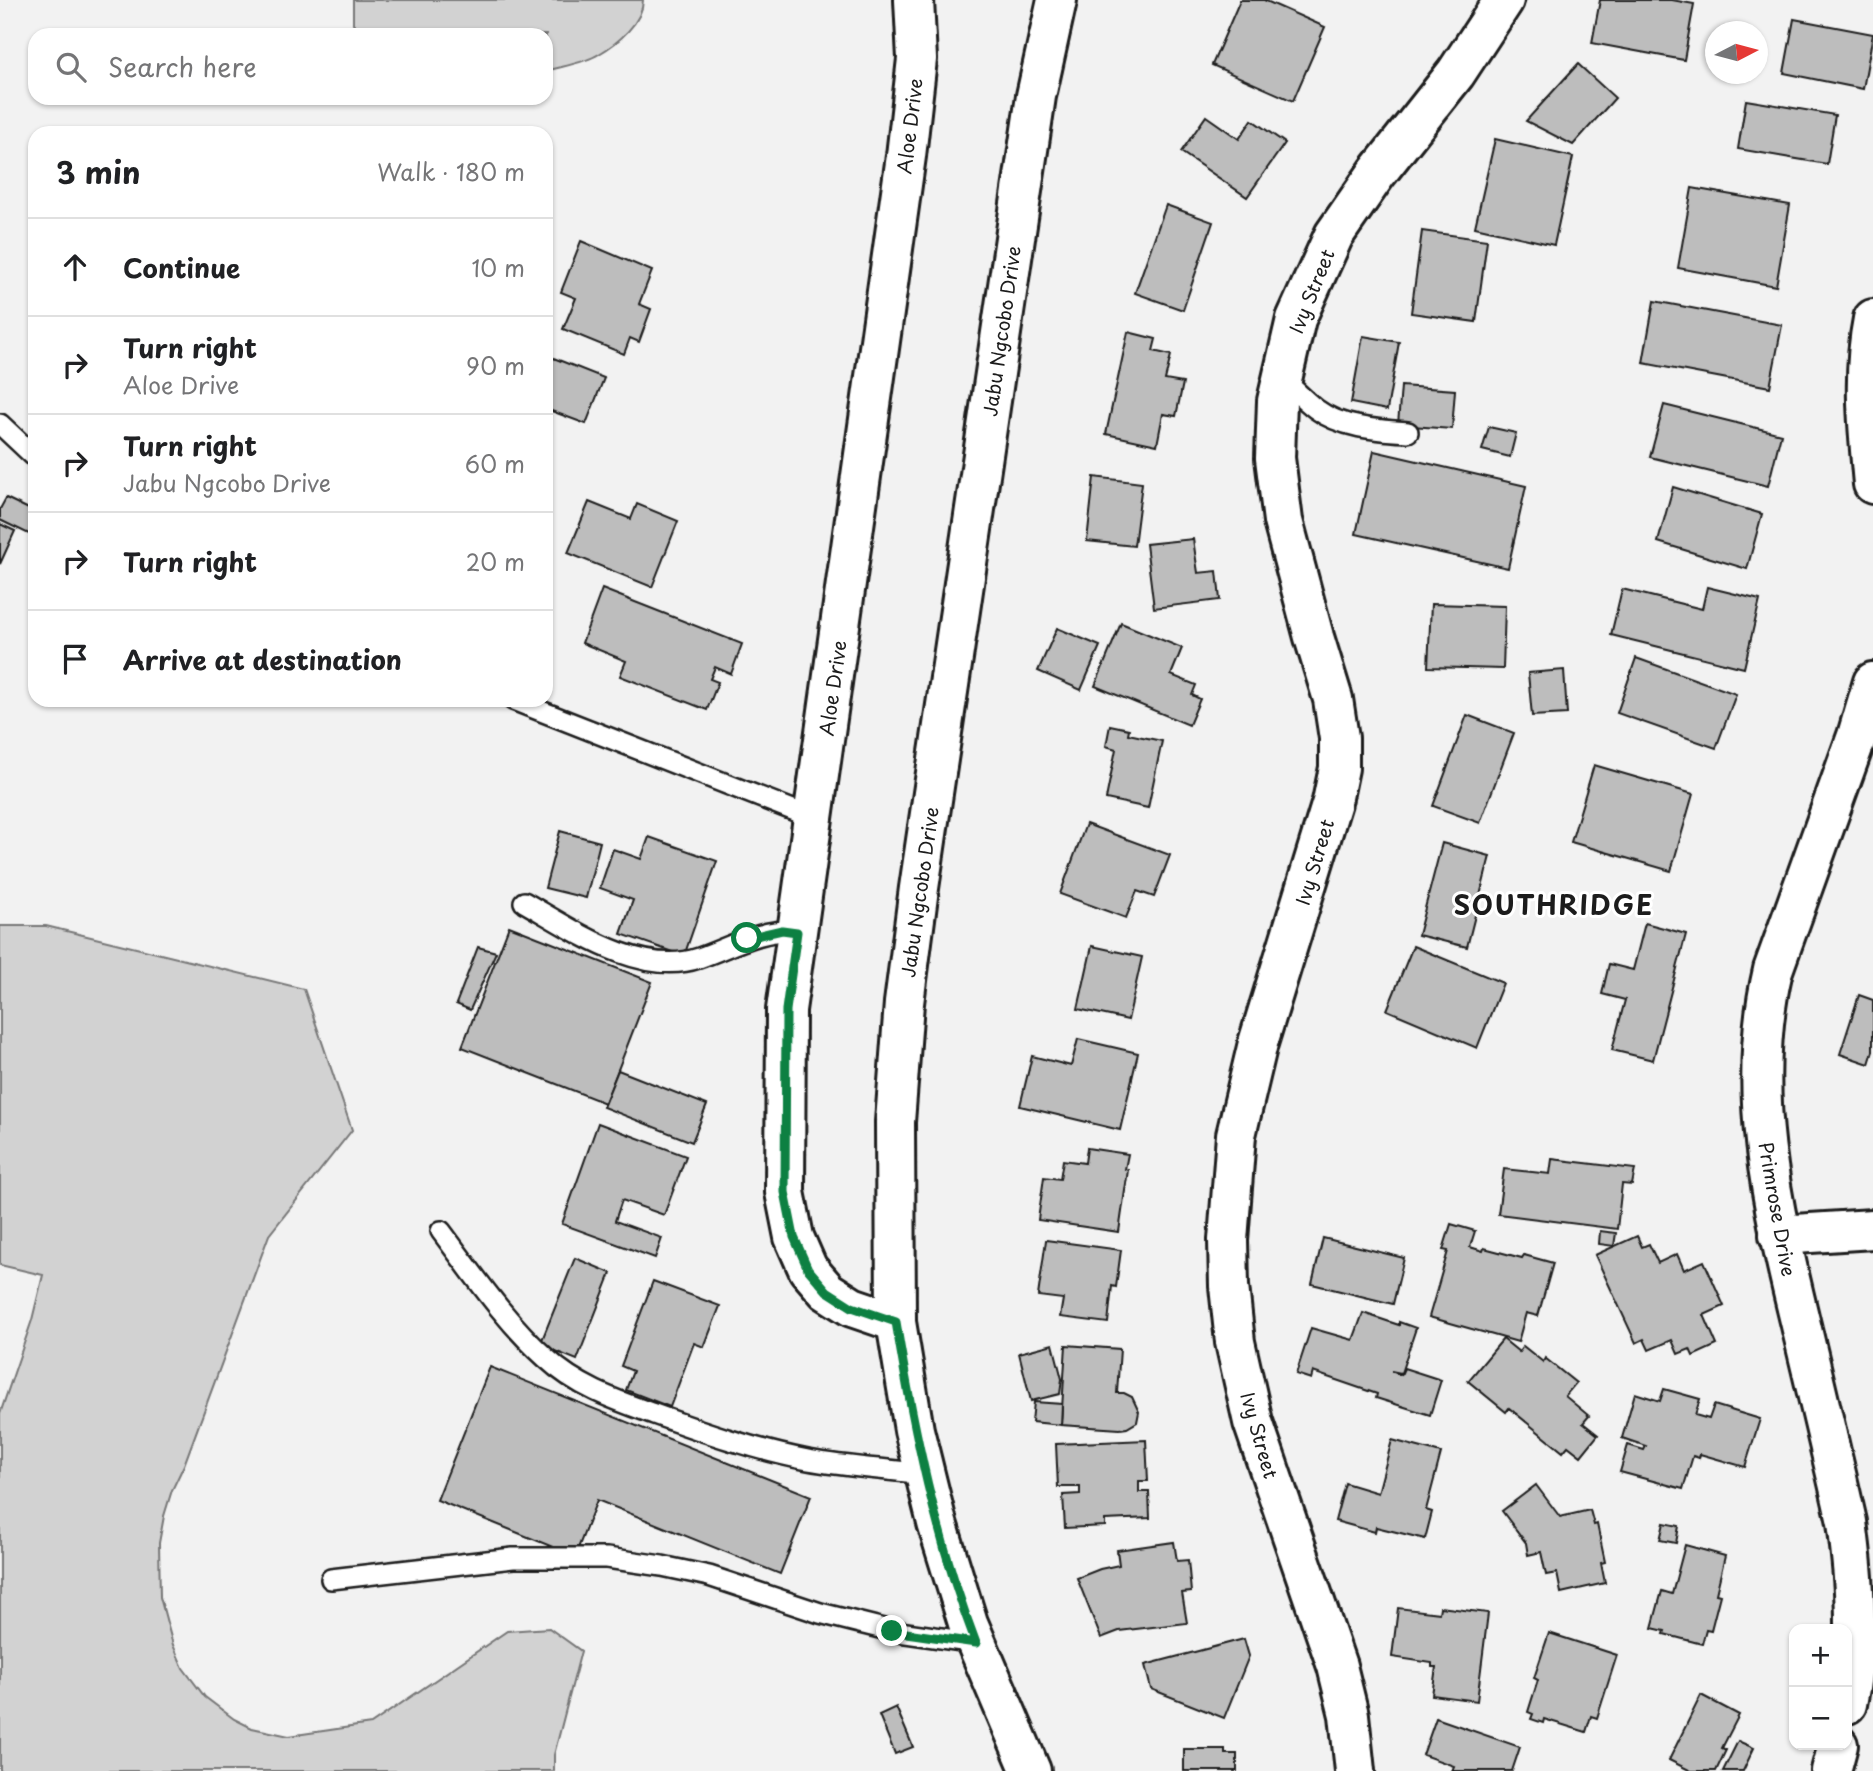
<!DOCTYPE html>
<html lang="en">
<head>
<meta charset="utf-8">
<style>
  body { margin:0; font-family:"Playpen Sans",sans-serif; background:#f2f2f2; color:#202124 }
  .controls { position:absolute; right:21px; bottom:21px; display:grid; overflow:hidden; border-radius:14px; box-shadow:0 2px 5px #0004 }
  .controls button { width:63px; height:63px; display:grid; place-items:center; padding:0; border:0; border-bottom:2px solid #e0e0e0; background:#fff; color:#202124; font:35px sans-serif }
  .compass { position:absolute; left:1705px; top:21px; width:63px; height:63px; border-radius:50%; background:#fff; box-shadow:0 2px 5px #0004; rotate:84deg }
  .stop { position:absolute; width:21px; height:21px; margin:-16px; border:5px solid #0b8043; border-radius:50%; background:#fff }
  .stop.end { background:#0b8043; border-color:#fff; box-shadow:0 2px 7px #0008 }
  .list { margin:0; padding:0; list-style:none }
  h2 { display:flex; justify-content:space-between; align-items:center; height:91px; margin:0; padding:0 28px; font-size:30px }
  h2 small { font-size:23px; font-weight:400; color:#757577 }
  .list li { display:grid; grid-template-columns:46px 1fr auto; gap:21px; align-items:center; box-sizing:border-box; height:98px; padding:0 28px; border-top:2px solid #e0e0e0 }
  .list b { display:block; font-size:26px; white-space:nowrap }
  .list p { margin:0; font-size:23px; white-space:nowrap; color:#757577 }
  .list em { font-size:23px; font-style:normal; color:#757577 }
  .icon { flex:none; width:38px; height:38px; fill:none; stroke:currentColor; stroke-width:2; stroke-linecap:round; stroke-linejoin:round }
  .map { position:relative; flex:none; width:1873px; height:1771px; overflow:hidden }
  .search { position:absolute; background:#fff; box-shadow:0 2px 5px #0004; left:28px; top:28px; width:525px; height:77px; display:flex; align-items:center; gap:18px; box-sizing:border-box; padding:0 24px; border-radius:21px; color:#757577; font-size:26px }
  .panel { position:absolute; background:#fff; box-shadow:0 2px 5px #0004; left:28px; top:126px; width:525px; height:581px; border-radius:21px }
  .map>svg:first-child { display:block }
</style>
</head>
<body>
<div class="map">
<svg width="1873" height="1771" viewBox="0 0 1873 1771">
  <rect width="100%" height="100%" fill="#f2f2f2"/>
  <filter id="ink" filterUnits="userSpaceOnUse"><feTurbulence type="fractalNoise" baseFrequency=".0143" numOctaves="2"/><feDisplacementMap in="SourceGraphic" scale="14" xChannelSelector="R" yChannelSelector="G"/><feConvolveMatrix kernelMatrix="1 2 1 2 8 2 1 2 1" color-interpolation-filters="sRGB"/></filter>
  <g filter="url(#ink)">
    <g fill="#d2d2d2" stroke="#777" stroke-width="2">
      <path d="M353 0H643C643 22 618 43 599 54 585 63 563 66 546 71V35H363L353 24Z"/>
      <path d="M0 926H46L304 989 352 1130 269 1235 184 1465 172 1490 164 1516 159 1543 160 1597 173 1645 183 1668 205 1697 234 1719 252 1728 289 1736 371 1724 507 1631 549 1628 581 1651 554 1755V1771H0V1414L32 1320 43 1275 0 1265Z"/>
    </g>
    <g fill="#bdbdbd" stroke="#1c1c1c" stroke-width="2">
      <path d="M1240 0H1264L1325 27 1293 101 1212 65Z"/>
      <path d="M1600 0H1672L1694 4 1684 60 1592 43Z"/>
      <path d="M1794 19 1873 34 1863 89 1784 73Z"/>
      <path d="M1578 64 1615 98 1573 145 1526 121Z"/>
      <path d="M1746 100 1835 115 1827 164 1738 149Z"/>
      <path d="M1206 116 1239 139 1252 120 1285 143 1247 197 1181 152Z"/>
      <path d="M1495 139 1573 157 1554 245 1475 227Z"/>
      <path d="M1692 188 1790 205 1776 286 1678 268Z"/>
      <path d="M1166 205 1213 222 1183 310 1135 293Z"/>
      <path d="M1422 231 1487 240 1476 322 1411 313Z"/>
      <path d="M581 241 652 271 639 304 651 309 639 342 630 338 624 354 563 329 576 298 561 292Z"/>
      <path d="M1654 301 1782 325 1770 387 1643 363Z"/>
      <path d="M1128 332 1156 339 1153 351 1171 355 1165 380 1183 383 1176 416 1163 414 1157 445 1106 434Z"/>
      <path d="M1363 336 1399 342 1387 410 1351 403Z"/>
      <path d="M546 355 604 378 586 424 546 409Z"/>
      <path d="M1401 386 1455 390 1452 429 1398 425Z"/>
      <path d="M1664 405 1781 434 1768 486 1650 457Z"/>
      <path d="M1489 427 1516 433 1510 457 1482 450Z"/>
      <path d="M1374 451 1526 486 1508 568 1356 534Z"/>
      <path d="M1094 477 1142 483 1134 546 1087 541Z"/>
      <path d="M1673 487 1762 514 1747 569 1658 542Z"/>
      <path d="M6 498 35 512V537L0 520V509Z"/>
      <path d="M589 502 631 519 637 504 678 521 652 587 568 553Z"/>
      <path d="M0 524 15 531 0 564Z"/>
      <path d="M1193 539 1198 573 1217 571 1220 600 1154 608 1146 544Z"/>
      <path d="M1707 587 1760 600 1744 668 1611 635 1622 589 1702 609Z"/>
      <path d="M602 589 742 644 731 674 715 667 710 679 718 682 707 710 620 676 626 661 582 643Z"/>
      <path d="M1431 604 1505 606 1503 669 1428 667Z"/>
      <path d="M1121 623 1182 648 1171 675 1196 685 1192 695 1200 699 1189 725 1095 686Z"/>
      <path d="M1057 628 1100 646 1081 690 1038 671Z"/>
      <path d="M1636 658 1736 694 1716 748 1617 713Z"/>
      <path d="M1564 670 1567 714 1532 716 1528 673Z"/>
      <path d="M1467 715 1514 733 1480 823 1433 806Z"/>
      <path d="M1110 725 1129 729 1128 734 1162 741 1148 808 1106 799 1116 749 1106 746Z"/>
      <path d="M1594 765 1693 794 1671 871 1571 842Z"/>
      <path d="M1086 824 1170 855 1154 897 1137 891 1126 918 1060 894Z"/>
      <path d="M560 831 600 842 586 898 545 888Z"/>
      <path d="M649 837 717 861 684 956 621 934 633 900 600 888 613 849 641 859Z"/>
      <path d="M1442 843 1490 856 1467 947 1418 935Z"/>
      <path d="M1645 923 1686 934 1653 1060 1612 1050 1625 1000 1602 994 1609 964 1633 970Z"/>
      <path d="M509 926 652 982 605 1103 462 1047Z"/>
      <path d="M1092 946 1142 957 1128 1020 1078 1009Z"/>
      <path d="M1413 946 1503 983 1477 1048 1387 1010Z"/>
      <path d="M478 947 496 952 470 1010 456 1004Z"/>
      <path d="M1859 995 1873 1000V1051L1869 1064 1840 1054Z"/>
      <path d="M1078 1039 1138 1053 1120 1130 1020 1106 1032 1056 1071 1066Z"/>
      <path d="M618 1070 707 1105 692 1142 603 1107Z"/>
      <path d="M598 1123 686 1156 664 1215 622 1200 615 1221 662 1238 655 1258 562 1224Z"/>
      <path d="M1087 1148 1128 1154 1125 1169 1128 1170 1119 1232 1038 1220 1044 1177 1060 1179 1063 1160 1085 1163Z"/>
      <path d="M1552 1159 1635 1169 1632 1185 1622 1184 1617 1229 1498 1214 1504 1169 1550 1174Z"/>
      <path d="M1451 1224 1475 1231 1470 1247 1483 1251 1484 1248 1522 1258 1524 1255 1553 1263 1538 1316 1526 1313 1518 1342 1429 1317 1448 1251 1443 1250Z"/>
      <path d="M1600 1231 1616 1233 1614 1246 1599 1244Z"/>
      <path d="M1637 1236 1642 1247 1649 1244 1658 1263 1677 1254 1684 1270 1704 1261 1724 1306 1704 1315 1717 1345 1693 1356 1690 1349 1678 1354 1672 1340 1649 1350 1644 1339 1636 1343 1595 1255Z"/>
      <path d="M1323 1238 1404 1258 1393 1304 1312 1284Z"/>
      <path d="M1046 1240 1121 1250 1116 1287 1112 1286 1108 1323 1060 1317 1063 1299 1038 1296Z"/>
      <path d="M575 1258 611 1273 577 1360 540 1345Z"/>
      <path d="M653 1281 720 1306 704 1347 694 1343 670 1407 626 1390 633 1371 621 1366Z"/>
      <path d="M1363 1313 1399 1325V1322L1416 1328 1401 1373 1391 1371 1401 1375 1404 1368 1441 1380 1430 1415 1376 1398 1377 1394 1313 1372 1311 1379 1296 1374 1311 1328 1353 1340Z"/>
      <path d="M1503 1339 1519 1352 1523 1346 1543 1362 1545 1358 1576 1383 1565 1396 1589 1416 1583 1423 1598 1435 1581 1456 1568 1446 1563 1452 1509 1408 1506 1412 1468 1381Z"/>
      <path d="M1053 1344 1062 1379 1060 1394 1031 1401 1019 1353Z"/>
      <path d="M1066 1345 1120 1349 1117 1393H1124L1132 1397 1139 1412 1137 1422 1127 1428 1120 1429 1061 1425Z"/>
      <path d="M490 1367 811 1496 780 1574 597 1500 575 1556 437 1500Z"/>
      <path d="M1664 1389 1700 1399 1695 1415 1709 1419 1714 1405 1760 1419 1745 1467 1700 1454 1699 1458 1693 1456 1683 1489 1620 1472 1628 1445 1644 1450 1646 1446 1622 1438 1635 1393 1660 1401Z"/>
      <path d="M1034 1402 1062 1404 1061 1425 1032 1422Z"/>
      <path d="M1146 1440 1148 1481H1139V1492H1149L1150 1518 1105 1520V1526L1065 1528 1063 1495 1080 1494V1487H1058L1056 1444Z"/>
      <path d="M1392 1440 1441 1453 1426 1510 1432 1512 1425 1539 1376 1527 1375 1532 1335 1521 1345 1483 1378 1493Z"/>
      <path d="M1536 1485 1560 1517 1590 1510 1594 1525 1597 1524 1605 1562 1601 1563 1605 1583 1561 1593 1557 1573 1546 1575 1541 1552 1528 1555 1526 1543 1502 1511Z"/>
      <path d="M1664 1523 1679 1526 1676 1543 1660 1540Z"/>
      <path d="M1174 1542 1177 1561 1188 1560 1191 1592 1182 1593 1187 1623 1119 1631 1101 1638 1077 1578 1100 1569 1119 1565 1117 1550Z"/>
      <path d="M1685 1545 1725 1556 1716 1594 1720 1595 1711 1630 1706 1629 1702 1644 1664 1634 1665 1631 1652 1628 1662 1591 1672 1594Z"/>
      <path d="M1440 1607 1488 1613 1477 1701 1432 1695 1436 1667H1432V1663L1392 1657 1398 1608 1439 1613Z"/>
      <path d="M1549 1633 1617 1655 1597 1718 1591 1716 1586 1732 1544 1719 1543 1723 1531 1719 1533 1714 1528 1712 1538 1680 1534 1678Z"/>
      <path d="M1244 1639 1249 1656 1224 1718 1151 1689 1145 1665Z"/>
      <path d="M1701 1695 1739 1715 1722 1748 1726 1750 1716 1771H1691L1669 1760Z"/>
      <path d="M896 1707 913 1747 895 1754 879 1715Z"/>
      <path d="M1436 1718 1520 1747 1512 1771H1452L1454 1766 1423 1755Z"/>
      <path d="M1738 1741 1754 1748 1743 1771H1723Z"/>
      <path d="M1184 1749H1225V1754H1237V1771H1184Z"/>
    </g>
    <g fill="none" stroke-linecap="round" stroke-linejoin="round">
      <g stroke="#1c1c1c" stroke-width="24">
        <g id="service">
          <path d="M1283 379C1294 389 1304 400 1316 409 1341 428 1378 430 1408 432"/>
          <path d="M0 424 35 457"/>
          <path d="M513 700 813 818"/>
          <path d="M524 902C572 929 641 978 699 958 733 946 760 929 797 931"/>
          <path d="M441 1231C474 1275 505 1321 546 1358 577 1387 615 1400 654 1414 704 1432 756 1450 808 1460 846 1467 886 1469 925 1474"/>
          <path d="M331 1579 513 1558H607L662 1566 709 1576 820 1613 892 1631 976 1643"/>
        </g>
      </g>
      <g stroke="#1c1c1c" stroke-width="44">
        <g id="minor">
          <path d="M1873 319C1862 374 1868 429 1873 484"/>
          <path d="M1779 1235 1873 1229"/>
          <path d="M896 1322 852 1307 827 1291 808 1269 794 1237 785 1192 786 1010 906 156 917 59 914 0"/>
          <path d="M1847 1704C1860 1644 1855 1582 1847 1522 1832 1455 1816 1388 1800 1321 1772 1205 1745 1089 1773 970L1857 736 1873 682"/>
          <path d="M1355 1771 1349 1715 1337 1666 1253 1422 1235 1342 1229 1286 1228 1240 1236 1135 1258 1043 1332 802 1339 768V738L1333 699 1314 637 1283 521 1275 458 1277 401 1296 319 1334 235 1377 173 1456 73 1504 0"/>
          <path d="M1831 1771 1838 1745"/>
        </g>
      </g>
      <g stroke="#1c1c1c" stroke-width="44">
        <path id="secondary" d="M1031 1771 968 1623 937 1523 914 1430 896 1322 895 1122 904 1003 919 888 1036 96 1057 0"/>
      </g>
      <use href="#service" stroke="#fff" stroke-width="19"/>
      <use href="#minor" stroke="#fff" stroke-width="38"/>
      <use href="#secondary" stroke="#fff" stroke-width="38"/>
    </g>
  </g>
  <g fill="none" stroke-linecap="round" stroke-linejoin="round" filter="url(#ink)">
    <path stroke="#0b8043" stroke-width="9" d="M747 938 782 930 797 932 786 1010 785 1192 794 1237 808 1269 827 1291 852 1307 896 1322C914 1431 936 1539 976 1643L892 1631"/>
  </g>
  <g text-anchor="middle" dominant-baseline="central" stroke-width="6" stroke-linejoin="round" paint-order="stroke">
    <g font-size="19" fill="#1c1c1c" stroke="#fff">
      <text transform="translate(909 126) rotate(-83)">Aloe Drive</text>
      <text transform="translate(1311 291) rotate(-68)">Ivy Street</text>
      <text transform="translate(1001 331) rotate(-82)">Jabu Ngcobo Drive</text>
      <text transform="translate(832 688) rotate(-82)">Aloe Drive</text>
      <text transform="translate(1314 862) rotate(-73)">Ivy Street</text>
      <text transform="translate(919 892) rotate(-82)">Jabu Ngcobo Drive</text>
      <text transform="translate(1778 1209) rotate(80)">Primrose Drive</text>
      <text transform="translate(1260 1435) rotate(74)">Ivy Street</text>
    </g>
    <g font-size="26" font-weight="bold" letter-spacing="2" fill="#1c1c1c" stroke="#fff">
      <text x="1554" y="904">SOUTHRIDGE</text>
    </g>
  </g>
</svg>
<div class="controls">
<button>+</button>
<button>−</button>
</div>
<svg class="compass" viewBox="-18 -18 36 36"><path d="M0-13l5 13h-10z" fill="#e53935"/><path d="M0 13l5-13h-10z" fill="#757577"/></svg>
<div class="stop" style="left:747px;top:938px"></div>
<div class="stop end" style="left:892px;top:1631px"></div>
<div class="search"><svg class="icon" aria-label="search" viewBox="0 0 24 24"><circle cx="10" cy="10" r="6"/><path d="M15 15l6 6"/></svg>Search here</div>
<section class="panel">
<h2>3 min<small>Walk · 180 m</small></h2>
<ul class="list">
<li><svg class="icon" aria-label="ahead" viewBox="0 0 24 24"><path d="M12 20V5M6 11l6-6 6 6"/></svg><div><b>Continue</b></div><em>10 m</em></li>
<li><svg class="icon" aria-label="right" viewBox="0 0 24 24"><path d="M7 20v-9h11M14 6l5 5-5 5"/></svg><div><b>Turn right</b><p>Aloe Drive</p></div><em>90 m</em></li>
<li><svg class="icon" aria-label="right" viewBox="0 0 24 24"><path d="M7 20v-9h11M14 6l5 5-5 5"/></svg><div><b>Turn right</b><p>Jabu Ngcobo Drive</p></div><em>60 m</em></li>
<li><svg class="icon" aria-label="right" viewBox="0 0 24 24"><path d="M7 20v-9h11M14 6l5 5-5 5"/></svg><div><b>Turn right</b></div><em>20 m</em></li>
<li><svg class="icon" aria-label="arrive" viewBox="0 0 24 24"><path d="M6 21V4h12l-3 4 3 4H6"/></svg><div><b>Arrive at destination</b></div></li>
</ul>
</section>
</div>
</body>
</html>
